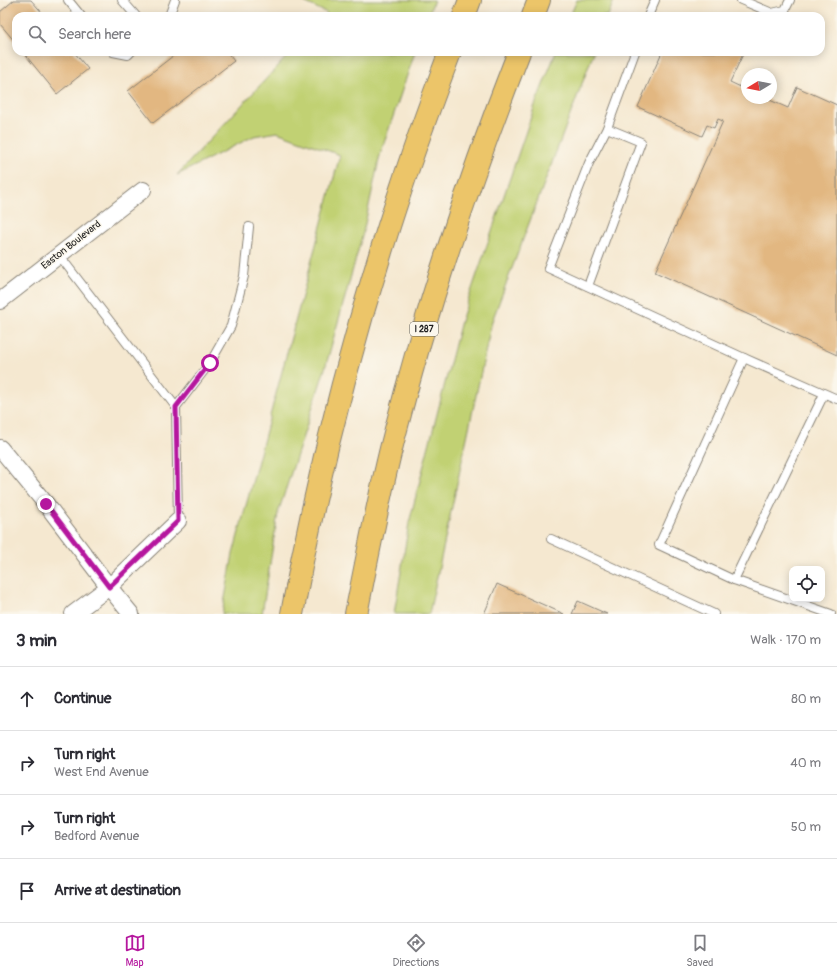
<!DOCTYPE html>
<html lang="en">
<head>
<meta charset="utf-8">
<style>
  body { margin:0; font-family:Pangolin,sans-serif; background:#f7f7f7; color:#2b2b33 }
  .controls { position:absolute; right:12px; bottom:12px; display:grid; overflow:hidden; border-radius:8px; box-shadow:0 2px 10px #0003 }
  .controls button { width:36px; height:36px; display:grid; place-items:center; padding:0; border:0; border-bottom:1px solid #e1e1e2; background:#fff; color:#2b2b33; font:20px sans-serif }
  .compass { position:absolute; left:741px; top:68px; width:36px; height:36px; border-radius:50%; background:#fff; box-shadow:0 2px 10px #0003; rotate:260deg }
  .stop { position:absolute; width:12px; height:12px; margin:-9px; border:3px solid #b5179e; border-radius:50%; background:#fff }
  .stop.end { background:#b5179e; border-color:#fff; box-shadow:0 1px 4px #0008 }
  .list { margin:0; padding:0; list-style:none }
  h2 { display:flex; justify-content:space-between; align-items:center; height:52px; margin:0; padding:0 16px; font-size:17px }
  h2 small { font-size:13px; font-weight:400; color:#7c7c81 }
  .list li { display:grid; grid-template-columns:26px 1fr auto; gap:12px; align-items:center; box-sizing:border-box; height:64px; padding:0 16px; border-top:1px solid #e1e1e2 }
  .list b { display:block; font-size:15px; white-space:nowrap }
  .list p { margin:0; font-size:13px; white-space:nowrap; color:#7c7c81 }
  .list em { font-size:13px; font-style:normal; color:#7c7c81 }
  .icon { flex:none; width:22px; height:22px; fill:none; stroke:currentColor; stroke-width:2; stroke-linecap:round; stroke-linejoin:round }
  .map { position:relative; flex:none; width:837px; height:614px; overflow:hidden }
  .search { position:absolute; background:#fff; box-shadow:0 2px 10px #0003; left:12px; right:12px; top:12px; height:44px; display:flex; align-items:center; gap:10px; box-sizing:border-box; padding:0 14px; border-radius:12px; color:#7c7c81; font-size:15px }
  .sheet { height:308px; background:#fff }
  nav { display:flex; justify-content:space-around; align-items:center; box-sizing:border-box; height:56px; border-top:1px solid #e1e1e2; background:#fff; font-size:11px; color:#7c7c81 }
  nav a { display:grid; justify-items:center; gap:2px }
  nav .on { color:#b5179e }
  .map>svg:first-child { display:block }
</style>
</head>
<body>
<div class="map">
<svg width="837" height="614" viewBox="0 0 837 614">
  <rect width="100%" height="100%" fill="#fbf7ec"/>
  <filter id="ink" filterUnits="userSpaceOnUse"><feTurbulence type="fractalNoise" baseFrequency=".025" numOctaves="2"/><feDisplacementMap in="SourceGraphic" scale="8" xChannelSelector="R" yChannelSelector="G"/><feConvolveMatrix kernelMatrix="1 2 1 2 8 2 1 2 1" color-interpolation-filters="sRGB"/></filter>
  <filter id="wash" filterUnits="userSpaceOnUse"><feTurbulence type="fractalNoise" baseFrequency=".012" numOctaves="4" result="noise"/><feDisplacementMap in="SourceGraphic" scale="16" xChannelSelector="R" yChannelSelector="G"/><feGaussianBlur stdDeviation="0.9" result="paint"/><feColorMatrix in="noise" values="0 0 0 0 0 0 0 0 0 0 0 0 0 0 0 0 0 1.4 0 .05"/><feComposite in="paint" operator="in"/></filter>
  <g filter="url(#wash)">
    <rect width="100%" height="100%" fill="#f5e8d0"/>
    <g fill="#c1d173" stroke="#6e7648">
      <path d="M300 0H434L428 16H324L327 13Z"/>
      <path d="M577 0H614L608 16H570Z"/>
      <path d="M291 52H415L380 155 363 233 324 372 278 513 262 614H222L233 554 340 155 277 132 254 136 177 175Z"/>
      <path d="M556 52H594L492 321 429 614H394L409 523 461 321 535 105Z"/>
    </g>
    <g id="blocks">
      <g fill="#e2b781">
        <path d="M14 0H31L45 16H16V43L0 24V12Z"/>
        <path d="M23 52H74L88 69 57 94Z"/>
        <path d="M178 52H227L234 61 153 123 128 91Z"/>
        <path d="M662 52H744L730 82 747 90V98H765L788 108 797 87 837 105V355L655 272 723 121 718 119 714 128 707 125 702 136 638 107Z"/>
        <path d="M497 584 564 614H484Z"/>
        <path d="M578 601 607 614H572Z"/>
      </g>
    </g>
  </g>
  <g filter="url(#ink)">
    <use href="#blocks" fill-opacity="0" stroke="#888276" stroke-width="1"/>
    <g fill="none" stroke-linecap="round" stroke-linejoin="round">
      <g stroke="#888276" stroke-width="10">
        <g id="service">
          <path d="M68 0 81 16"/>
          <path d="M122 0 136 16"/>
          <path d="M741 0 772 13 785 10 790 0"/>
          <path d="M169 16 175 0"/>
          <path d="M648 16 655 0"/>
          <path d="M113 52 128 55 131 52"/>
          <path d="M635 52 607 128 589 163 548 268 744 358 837 399"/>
          <path d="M59 255 176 407 178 521"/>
          <path d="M588 286 641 142 607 128"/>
          <path d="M744 358 659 545 734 580 831 614"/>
          <path d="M176 407 210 363 231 326 244 276 249 227"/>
          <path d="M551 539 714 614"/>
          <path d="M734 580 824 394"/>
        </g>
      </g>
      <g stroke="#888276" stroke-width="18">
        <g id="minor">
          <path d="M0 301 143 190"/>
          <path d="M0 448 46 504 109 587 131 614"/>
          <path d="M73 614 109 587 178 521"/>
        </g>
      </g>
      <g stroke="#888276" stroke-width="24">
        <g id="motorway">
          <path d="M464 16 470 0"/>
          <path d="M533 16 539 0"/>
          <path d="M292 614C318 470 355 328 401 189 416 143 433 97 450 52"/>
          <path d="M356 614C368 555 379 495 394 437 427 306 470 177 519 52"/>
        </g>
      </g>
      <use href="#service" stroke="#fff" stroke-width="8"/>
      <use href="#minor" stroke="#fff" stroke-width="16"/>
      <use href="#motorway" stroke="#ecc569" stroke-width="22"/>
    </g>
  </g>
  <g fill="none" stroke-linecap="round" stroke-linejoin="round" filter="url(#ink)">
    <path stroke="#b5179e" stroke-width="5" d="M46 504 109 587 178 521 176 407 210 363"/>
  </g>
  <g text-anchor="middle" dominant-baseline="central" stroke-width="3" stroke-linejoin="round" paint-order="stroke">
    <rect fill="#fbf7ec" stroke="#5f5e5a" stroke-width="1" x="410" y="322" width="28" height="14" rx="3"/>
    <g font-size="9" font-weight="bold" fill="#1c1c1c">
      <text x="424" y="329">I 287</text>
    </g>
    <g font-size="10" fill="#1c1c1c" stroke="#fbf7ec">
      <text transform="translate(71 245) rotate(-38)">Easton Boulevard</text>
    </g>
  </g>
</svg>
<div class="controls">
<button><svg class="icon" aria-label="locate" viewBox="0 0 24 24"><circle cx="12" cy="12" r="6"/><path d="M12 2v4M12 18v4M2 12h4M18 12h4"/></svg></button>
</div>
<svg class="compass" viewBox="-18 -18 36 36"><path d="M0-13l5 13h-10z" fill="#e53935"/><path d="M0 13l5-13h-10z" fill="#7c7c81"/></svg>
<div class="stop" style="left:210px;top:363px"></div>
<div class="stop end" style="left:46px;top:504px"></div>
<div class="search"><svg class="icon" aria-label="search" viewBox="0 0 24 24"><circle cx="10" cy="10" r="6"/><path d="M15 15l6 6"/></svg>Search here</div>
</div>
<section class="sheet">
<h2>3 min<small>Walk · 170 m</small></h2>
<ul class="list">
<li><svg class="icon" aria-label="ahead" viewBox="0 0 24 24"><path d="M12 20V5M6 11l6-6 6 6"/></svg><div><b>Continue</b></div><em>80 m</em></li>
<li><svg class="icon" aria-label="right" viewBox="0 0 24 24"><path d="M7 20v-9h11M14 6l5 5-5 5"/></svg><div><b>Turn right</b><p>West End Avenue</p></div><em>40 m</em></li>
<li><svg class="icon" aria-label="right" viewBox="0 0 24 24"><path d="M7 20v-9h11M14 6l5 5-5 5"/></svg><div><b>Turn right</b><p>Bedford Avenue</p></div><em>50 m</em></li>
<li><svg class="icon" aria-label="arrive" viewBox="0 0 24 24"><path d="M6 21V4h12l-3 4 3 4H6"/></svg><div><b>Arrive at destination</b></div></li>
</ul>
</section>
<nav>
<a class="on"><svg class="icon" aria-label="map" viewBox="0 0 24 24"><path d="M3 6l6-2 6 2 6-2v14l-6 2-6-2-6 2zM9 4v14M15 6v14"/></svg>Map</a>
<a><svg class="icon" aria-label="directions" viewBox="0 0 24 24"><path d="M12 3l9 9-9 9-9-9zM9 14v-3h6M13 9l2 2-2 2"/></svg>Directions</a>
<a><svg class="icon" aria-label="saved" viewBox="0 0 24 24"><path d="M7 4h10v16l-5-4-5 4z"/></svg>Saved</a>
</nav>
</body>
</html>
